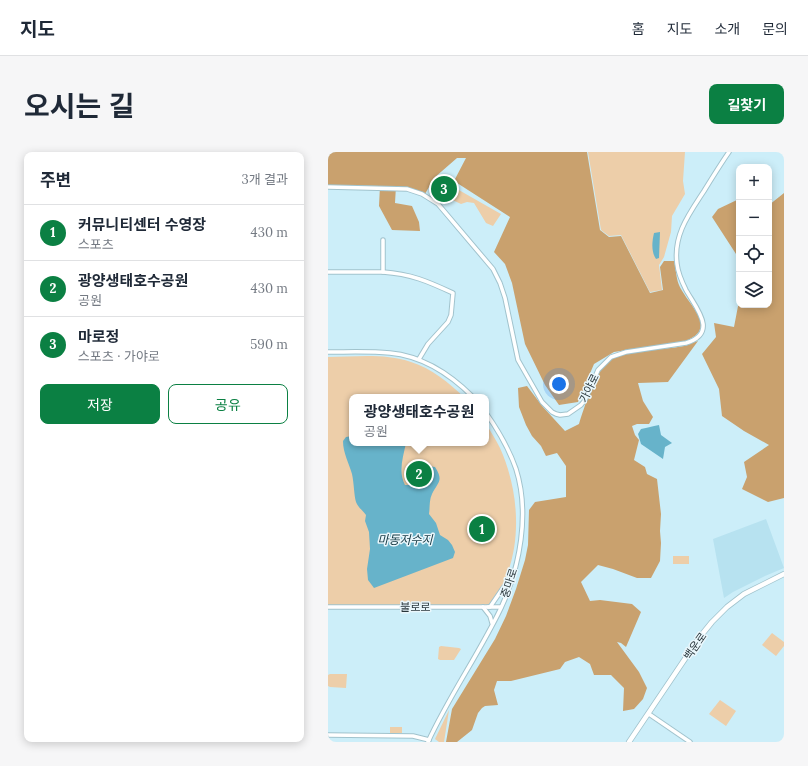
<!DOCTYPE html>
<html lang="ko">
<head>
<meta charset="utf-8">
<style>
  body { margin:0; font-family:Lora,"Noto Sans KR",serif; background:#f6f6f7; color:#1f2937 }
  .controls { position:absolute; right:12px; top:12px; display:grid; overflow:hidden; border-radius:8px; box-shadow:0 2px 10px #0003 }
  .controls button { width:36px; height:36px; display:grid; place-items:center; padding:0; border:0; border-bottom:1px solid #e0e1e3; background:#fff; color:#1f2937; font:20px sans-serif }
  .you { position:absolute; left:231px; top:232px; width:14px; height:14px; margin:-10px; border:3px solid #fff; border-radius:50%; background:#1a73e8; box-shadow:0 0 0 6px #1a73e833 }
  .badge { display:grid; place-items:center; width:26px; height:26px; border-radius:50%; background:#0b8043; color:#fff; font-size:13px; font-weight:700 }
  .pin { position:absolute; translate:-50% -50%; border:2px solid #fff; box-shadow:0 1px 4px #0006 }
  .popup { position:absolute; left:21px; top:242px; width:140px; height:52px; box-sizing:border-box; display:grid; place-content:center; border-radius:8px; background:#fff; filter:drop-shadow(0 1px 3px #0005); font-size:13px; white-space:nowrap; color:#747a83 }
  .popup b { font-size:15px; color:#1f2937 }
  .popup::after { content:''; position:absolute; left:50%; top:100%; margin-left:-8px; border:8px solid transparent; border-top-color:#fff }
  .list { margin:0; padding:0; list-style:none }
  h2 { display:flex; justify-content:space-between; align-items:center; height:52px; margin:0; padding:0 16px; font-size:17px }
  h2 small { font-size:13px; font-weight:400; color:#747a83 }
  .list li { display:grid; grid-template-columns:26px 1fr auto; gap:12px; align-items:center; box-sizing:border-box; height:56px; padding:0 16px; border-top:1px solid #e0e1e3 }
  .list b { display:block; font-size:15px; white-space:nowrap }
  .list p { margin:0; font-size:13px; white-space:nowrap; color:#747a83 }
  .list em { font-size:13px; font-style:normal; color:#747a83 }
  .actions { display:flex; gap:8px; padding:12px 16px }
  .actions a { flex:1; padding:9px 0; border:1px solid #0b8043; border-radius:8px; text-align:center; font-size:14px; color:#0b8043 }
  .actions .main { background:#0b8043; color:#fff }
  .icon { flex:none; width:22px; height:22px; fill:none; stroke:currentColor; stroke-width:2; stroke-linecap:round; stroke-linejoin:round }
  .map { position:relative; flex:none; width:456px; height:590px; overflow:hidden; border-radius:8px }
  header { display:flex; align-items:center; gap:24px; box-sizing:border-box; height:56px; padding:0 20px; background:#fff; border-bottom:1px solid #e0e1e3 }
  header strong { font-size:19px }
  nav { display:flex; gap:22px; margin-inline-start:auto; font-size:14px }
  .intro { display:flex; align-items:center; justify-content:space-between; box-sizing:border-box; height:96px; padding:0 24px }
  h1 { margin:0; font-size:28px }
  .button { padding:10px 18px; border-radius:8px; background:#0b8043; color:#fff; font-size:14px; font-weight:700 }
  main { display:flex; gap:24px; padding:0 24px }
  aside { flex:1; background:#fff; border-radius:8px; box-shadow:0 2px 10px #0003 }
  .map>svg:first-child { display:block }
</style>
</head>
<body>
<header>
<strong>지도</strong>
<nav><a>홈</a><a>지도</a><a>소개</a><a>문의</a></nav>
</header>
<div class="intro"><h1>오시는 길</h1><a class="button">길찾기</a></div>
<main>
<aside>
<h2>주변<small>3개 결과</small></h2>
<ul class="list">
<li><span class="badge">1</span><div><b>커뮤니티센터 수영장</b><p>스포츠</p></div><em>430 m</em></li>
<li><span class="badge">2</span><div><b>광양생태호수공원</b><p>공원</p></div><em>430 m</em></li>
<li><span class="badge">3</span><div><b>마로정</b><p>스포츠 · 가야로</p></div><em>590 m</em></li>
</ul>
<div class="actions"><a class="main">저장</a><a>공유</a></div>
</aside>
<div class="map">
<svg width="456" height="590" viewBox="0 0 456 590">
  <rect width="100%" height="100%" fill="#cceef9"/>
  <path fill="#b7e2f0" d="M438 367 456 416 437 424 405 440 396 446 385 387Z"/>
  <g fill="#edcea9">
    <path d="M260 0H357L355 29 357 42 344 64 343 80 336 105 331 113 334 138 322 140 293 83 281 84 273 78Z"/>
    <path d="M122 33 173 62 165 74 158 71 146 51 139 50 133 52 116 44Z"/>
    <path d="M0 205C27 205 56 201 83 210 103 216 121 231 136 245H24V291H158V272C163 280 168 288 172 296 190 336 195 388 176 430 172 439 165 447 159 455L0 453Z"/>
    <rect x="345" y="404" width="16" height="8"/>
    <path d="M444 481 456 490V494L448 504 434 493Z"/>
    <path d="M113 494 131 496 133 497 126 508H112L110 507 111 495Z"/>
    <path d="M2 522H19L18 536 2 535 0 534V523Z"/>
    <path d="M392 548 408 559 398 574 381 562Z"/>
    <path d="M121 558 116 590H111L107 587Z"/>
    <rect x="62" y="575" width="12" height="6"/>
  </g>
  <g fill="#c9a16e">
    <path d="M0 0H259L272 78 281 85 293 84 322 141 335 138 332 115 336 109H346C348 116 348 126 351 133 359 152 392 176 357 189L286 200 266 212 250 250 231 253 217 233 197 192 184 131 177 112 166 100 182 65 126 29 138 6H129L106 26 97 42 86 37 68 34 67 51 84 54 91 70 92 79 64 78 51 54 52 34 0 33Z"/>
    <path d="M456 41V346L440 350 414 337 419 325 416 310 441 293 416 279 394 264 391 237 374 202 388 185 386 171 406 175 411 149 408 102 384 65 390 57 411 47V153H441V53Z"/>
    <path d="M370 189 340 230 310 231 315 249 325 265 321 272H309L304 274 307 283 311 288 306 308 317 315 319 322 329 327 333 362 332 379 333 391 332 409 323 426H309L285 417 270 413 253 430 262 449 272 448 304 452 313 460 298 495 293 491 289 490 311 520 319 536 315 547 306 557 295 559 296 536 283 523H266L262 512 251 505 237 510 232 517 183 529H169L166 538 170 553 157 554 154 556 150 561 144 578 129 590H118L124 557 167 487 178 464 188 437 197 408 200 393 201 358 207 350 238 345V314L229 301 218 304 213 294 204 284 198 273 191 255 190 236 199 234 215 255 237 279 251 272C256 256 268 218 281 209 301 195 333 199 356 194 361 193 366 190 370 189Z"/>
  </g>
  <g fill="#67b3ca">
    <path d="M332 80 331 106 328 107C323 100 324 89 326 81Z"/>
    <path d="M331 273 333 283 344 291 337 295 335 307 313 292 310 282 313 277C320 276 324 274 331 273Z"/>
    <path d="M24 284V291H78C75 305 70 320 77 333H81L94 318 100 314 107 315C116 329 110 330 104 342 101 348 102 356 101 362L108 371 112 383 120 388 124 393 127 400 125 406 46 436 40 428 39 417 42 397 41 380 37 369 38 363C35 359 30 355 28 350 26 343 26 331 24 322 21 311 15 301 15 289L18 285Z"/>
  </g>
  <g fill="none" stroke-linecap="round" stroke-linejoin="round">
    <g stroke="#a1c3cd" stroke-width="5.5">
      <g id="minor">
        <path d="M0 35 79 37 94 42 110 52 165 117 172 131 177 146 190 208 214 250 224 260 228 262 232 263 240 262 253 253 257 248 270 218 283 205 298 200 358 191C391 181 368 156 358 138 354 130 350 121 349 112 345 83 361 62 376 39 384 26 392 13 401 0"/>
        <path d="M0 120H55V88"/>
        <path d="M55 120C83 122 99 129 125 141L123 163 120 170 100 192 91 207"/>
        <path d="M0 200C20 200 42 199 62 201 94 204 122 222 145 245"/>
        <path d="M0 455H173"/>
        <path d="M155 455 162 464 164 471"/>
        <path d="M160 455H162L175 436 183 428"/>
        <path d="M321 562 362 590"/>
        <path d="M0 583 85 584 101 588"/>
        <path d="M100 590C121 544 151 502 173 456 192 415 202 361 188 317 181 297 170 278 158 261"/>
      </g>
    </g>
    <g stroke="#a1c3cd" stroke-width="6">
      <path id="major" d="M301 590 371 486 384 470 399 455 416 442 456 422"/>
    </g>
    <use href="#minor" stroke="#fff" stroke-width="3.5"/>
    <use href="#major" stroke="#fff" stroke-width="4.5"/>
  </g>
  <g text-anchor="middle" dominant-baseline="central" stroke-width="3" stroke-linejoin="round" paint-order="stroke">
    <g font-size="11" fill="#29363b" stroke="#eaf7fc">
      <text transform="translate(261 236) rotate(-64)">가야로</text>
      <text transform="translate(181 431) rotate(-72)">중마로</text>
      <text x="87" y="455">불로로</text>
      <text transform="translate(367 494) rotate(-55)">백운로</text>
    </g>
    <g font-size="12" font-style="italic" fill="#143843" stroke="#eaf7fc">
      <text x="77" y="387">마동저수지</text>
    </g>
  </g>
</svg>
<div class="controls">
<button>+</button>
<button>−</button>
<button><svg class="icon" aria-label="locate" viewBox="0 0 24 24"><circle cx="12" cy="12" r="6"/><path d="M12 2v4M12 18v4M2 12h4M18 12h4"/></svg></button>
<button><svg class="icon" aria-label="layers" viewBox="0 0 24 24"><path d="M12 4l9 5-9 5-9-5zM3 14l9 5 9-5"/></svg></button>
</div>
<div class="you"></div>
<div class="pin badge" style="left:154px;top:377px">1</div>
<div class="pin badge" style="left:91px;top:322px">2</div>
<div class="popup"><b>광양생태호수공원</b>공원</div>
<div class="pin badge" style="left:116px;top:37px">3</div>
</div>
</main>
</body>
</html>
